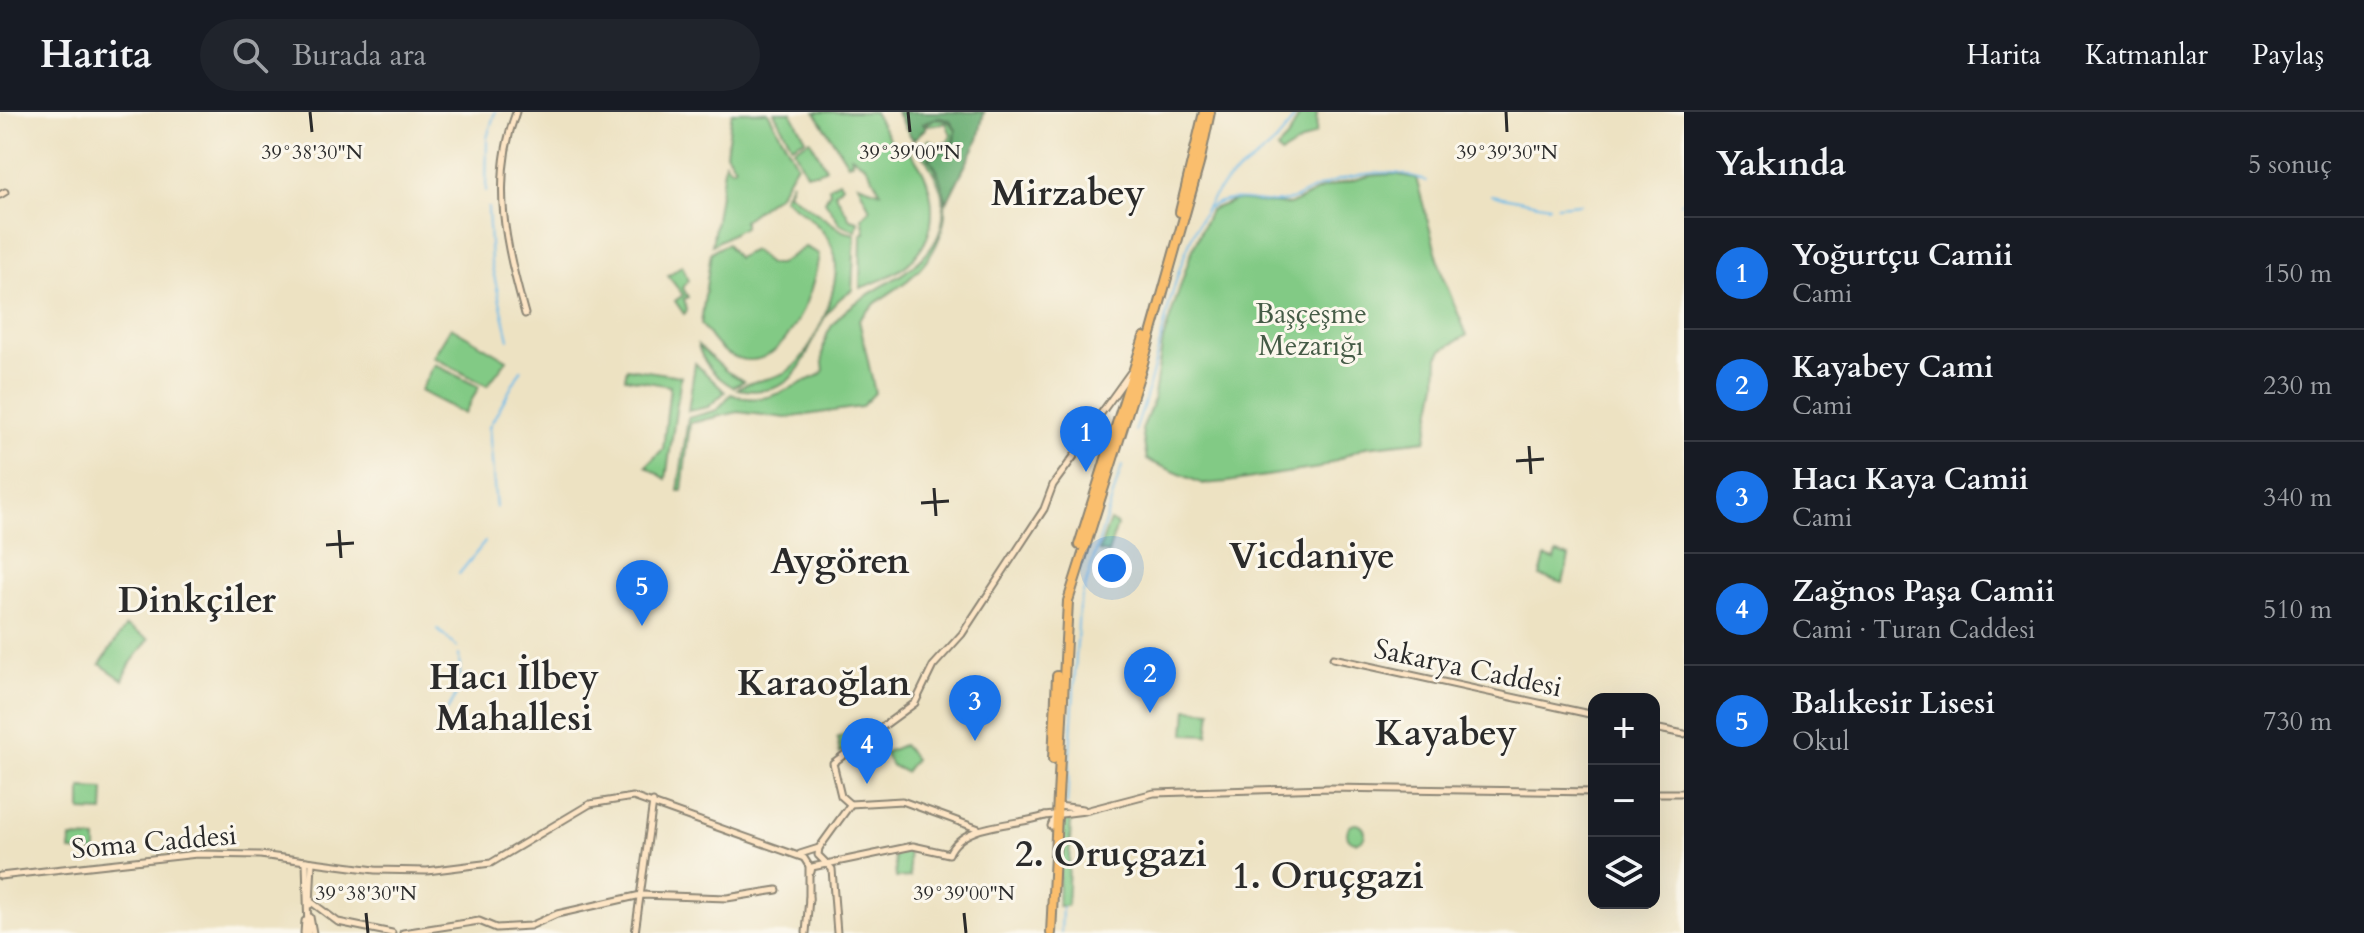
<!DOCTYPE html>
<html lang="tr">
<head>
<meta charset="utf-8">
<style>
  body { margin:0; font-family:Cardo,serif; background:#20242c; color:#f1f3f6 }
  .controls { position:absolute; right:24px; bottom:24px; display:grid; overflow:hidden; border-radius:16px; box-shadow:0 8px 32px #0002 }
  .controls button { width:72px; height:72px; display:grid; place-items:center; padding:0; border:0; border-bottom:2px solid #363941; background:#171b24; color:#f1f3f6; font:40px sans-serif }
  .you { position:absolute; left:1112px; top:456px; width:28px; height:28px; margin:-20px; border:6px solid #fff; border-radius:50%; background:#1a73e8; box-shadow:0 0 0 12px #1a73e833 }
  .badge { display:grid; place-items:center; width:52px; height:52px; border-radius:50%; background:#1a73e8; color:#fff; font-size:26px; font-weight:700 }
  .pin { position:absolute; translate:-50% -66px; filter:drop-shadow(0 2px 4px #0008) }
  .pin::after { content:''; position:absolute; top:42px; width:28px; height:24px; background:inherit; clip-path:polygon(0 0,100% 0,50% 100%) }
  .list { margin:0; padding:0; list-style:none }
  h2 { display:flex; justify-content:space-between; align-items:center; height:104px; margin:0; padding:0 32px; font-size:34px }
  h2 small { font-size:26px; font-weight:400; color:#9ea1a6 }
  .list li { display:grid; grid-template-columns:52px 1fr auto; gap:24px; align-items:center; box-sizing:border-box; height:112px; padding:0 32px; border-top:2px solid #363941 }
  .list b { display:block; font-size:30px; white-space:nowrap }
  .list p { margin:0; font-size:26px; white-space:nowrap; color:#9ea1a6 }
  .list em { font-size:26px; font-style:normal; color:#9ea1a6 }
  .icon { flex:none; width:44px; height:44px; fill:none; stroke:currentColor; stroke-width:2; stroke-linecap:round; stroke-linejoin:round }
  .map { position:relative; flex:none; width:1684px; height:821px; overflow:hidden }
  header { display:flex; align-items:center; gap:48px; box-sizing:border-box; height:112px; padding:0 40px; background:#171b24; border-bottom:2px solid #363941 }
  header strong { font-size:38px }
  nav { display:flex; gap:44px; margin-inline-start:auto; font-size:28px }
  .search { width:560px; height:72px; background:#20242c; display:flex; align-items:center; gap:20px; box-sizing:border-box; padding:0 28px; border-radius:44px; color:#9ea1a6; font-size:30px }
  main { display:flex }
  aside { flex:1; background:#171b24 }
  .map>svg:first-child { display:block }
</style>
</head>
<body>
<header>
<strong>Harita</strong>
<div class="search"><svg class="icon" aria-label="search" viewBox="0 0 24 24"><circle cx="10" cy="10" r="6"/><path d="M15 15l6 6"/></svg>Burada ara</div>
<nav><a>Harita</a><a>Katmanlar</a><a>Paylaş</a></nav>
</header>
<main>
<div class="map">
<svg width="1684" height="821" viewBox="0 0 1684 821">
  <rect width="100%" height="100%" fill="#fbf7ec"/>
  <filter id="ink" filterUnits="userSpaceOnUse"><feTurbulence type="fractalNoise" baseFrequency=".0125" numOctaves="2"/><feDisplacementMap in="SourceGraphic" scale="16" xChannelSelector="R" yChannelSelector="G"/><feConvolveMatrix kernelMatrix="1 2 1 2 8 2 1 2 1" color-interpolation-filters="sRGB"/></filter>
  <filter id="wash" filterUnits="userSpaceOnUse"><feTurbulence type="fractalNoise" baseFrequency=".006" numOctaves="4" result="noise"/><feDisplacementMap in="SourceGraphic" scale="32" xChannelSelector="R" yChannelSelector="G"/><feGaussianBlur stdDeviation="1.8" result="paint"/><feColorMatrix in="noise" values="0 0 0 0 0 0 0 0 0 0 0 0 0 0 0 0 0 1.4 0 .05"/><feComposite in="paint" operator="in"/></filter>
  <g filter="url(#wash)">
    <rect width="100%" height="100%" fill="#ede2c2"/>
    <g fill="#82ca85" stroke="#567a58" stroke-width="2">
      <path d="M732 0H768L797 52 779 82 744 108V115L712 133 725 50 731 57 735 55 726 41Z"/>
      <path d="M774 0H791L806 27 792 34Z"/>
      <path d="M815 0H874L898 42 908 38C934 66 943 114 914 146 901 161 877 170 860 176L861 122 865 121 862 105 870 97 858 72 881 80 865 53 851 44 852 50 848 52Z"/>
      <path d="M1301 0H1317L1316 21 1281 42 1277 37 1288 26Z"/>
      <path d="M935 6 949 10 956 18 951 33 928 45C958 87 947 135 908 168 891 182 872 190 859 208L875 281 861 295 847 297 786 306 738 300 690 311 682 379H678L688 306 717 298 731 282C767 296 789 274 820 263L824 258C807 170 953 181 943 89 941 69 929 55 921 38L929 27 938 33 948 30 951 22 946 11 925 14Z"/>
      <path d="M810 28 826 56 817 61H806L794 37Z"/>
      <path d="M1393 62 1416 66 1443 165 1467 223 1442 238 1438 245 1437 271 1426 328 1365 335 1319 356 1227 370 1203 372 1147 348 1142 318 1153 289 1163 228 1190 144 1210 98 1236 88 1290 93 1323 76 1369 64Z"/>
      <path d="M792 69 788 81 843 119 855 122 852 178C798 208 821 292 737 277 752 266 772 270 789 258 814 241 844 169 834 140 826 115 803 101 783 86Z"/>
      <path d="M839 69 842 73 835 81 850 107 858 109 856 119 840 112 825 89 830 80 829 75Z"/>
      <path d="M727 132 737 146 753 138 769 152H779L805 135 819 142C814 182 781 276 725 240 715 234 708 221 701 212L711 140Z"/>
      <path d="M682 153 688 168 683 176 688 185 684 187 687 199 684 202 675 189 683 183 668 164Z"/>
      <path d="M451 215 507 248 487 274 433 245Z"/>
      <path d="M698 233 726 259 744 269 733 275C717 266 703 252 698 233Z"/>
      <path d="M695 251 725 280 708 295 688 299Z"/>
      <path d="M434 252 479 275 464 302 420 279Z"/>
      <path d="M627 256 681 264 666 367 646 354 663 337 670 274 625 266Z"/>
      <path d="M1110 409 1117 413 1108 441 1099 439Z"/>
      <path d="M1557 441 1569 445 1563 471 1540 464 1545 445 1555 448Z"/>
      <path d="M126 514 149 527 130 552 123 568 100 552Z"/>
      <path d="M1187 597 1211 599 1208 623 1185 622Z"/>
      <path d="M847 621 857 630 840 641 837 626Z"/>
      <path d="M903 633 915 647 905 660 891 653 884 641Z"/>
      <path d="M81 676 104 677 103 700 81 699Z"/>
      <path d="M1061 708H1071L1067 794H1058Z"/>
      <circle cx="1356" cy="721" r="9"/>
      <path d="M71 726 96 727V740L70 739Z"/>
      <path d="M908 739 910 765 896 766 894 740Z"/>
    </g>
    <path fill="#69ae72" stroke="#4a6c4e" stroke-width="2" d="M896 0H984L978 28 947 90 937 58 929 46 953 34 956 18 950 9 938 5 923 12 926 16 913 28Z"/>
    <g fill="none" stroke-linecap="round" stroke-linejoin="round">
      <g stroke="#6ebbe8" stroke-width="2">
        <path d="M486 79 487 26 495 0"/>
        <path d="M1492 83 1549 94"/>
        <path d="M1680 91 1684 90"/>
        <path d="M1557 94 1580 92"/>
        <path d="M488 96 491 151 509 227"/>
        <path d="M1208 96C1234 78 1259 95 1287 89 1298 87 1306 80 1316 76 1350 62 1391 53 1426 69"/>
        <path d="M1135 319C1163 244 1166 162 1209 92 1234 50 1272 49 1297 0"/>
        <path d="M496 396 489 315 521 258"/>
        <path d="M459 462 485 430"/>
        <path d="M437 517 457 535"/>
        <path d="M447 599 461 574 459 543"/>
        <path d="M1067 692 1079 495 1122 354"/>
        <path d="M1061 820 1062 795"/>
      </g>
    </g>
  </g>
  <g filter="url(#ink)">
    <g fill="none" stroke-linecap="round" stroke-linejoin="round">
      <g stroke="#8c8676" stroke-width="9">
        <g id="secondary">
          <path d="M516 0C490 70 506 133 525 202"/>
          <path d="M0 83 5 80"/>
          <path d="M1088 325 1097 307 1130 261"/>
          <path d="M1333 546 1594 603"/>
          <path d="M1654 616 1684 622"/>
          <path d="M1654 681H1684"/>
          <path d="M850 692 841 684 833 651 915 591 933 554 962 522 1044 397 1053 373 1088 325 1111 334"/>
          <path d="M850 692 902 689 979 717"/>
          <path d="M1058 694 1083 697"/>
          <path d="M1045 704 1085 699 1154 681 1328 676 1594 680"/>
          <path d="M1051 714 1056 702"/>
          <path d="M819 736 818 743 832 757 837 821"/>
          <path d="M800 742 819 736 850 693"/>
          <path d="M306 749 308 821"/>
          <path d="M811 760 812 755 913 734 949 742C962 710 1017 714 1045 704"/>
          <path d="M0 764 197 742 260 743 375 758 427 759 491 751 590 692 633 685 804 746 809 754V788"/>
          <path d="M310 789 338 810 392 821"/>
          <path d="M310 793 312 750"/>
          <path d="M310 805 313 821"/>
          <path d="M304 821 305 809"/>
          <path d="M403 821 479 809 496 816 530 814 557 802 641 783 727 786 777 778"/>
          <path d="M635 821 653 690"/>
          <path d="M806 821 809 786"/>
        </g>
      </g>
      <g stroke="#8c8676" stroke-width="12">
        <g id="highway">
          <path d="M1180 100 1204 0"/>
          <path d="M1079 433 1144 225"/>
          <path d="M1053 647 1057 564"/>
          <path d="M1051 821 1068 489 1141 258 1199 52 1210 0"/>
        </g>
      </g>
      <use href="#secondary" stroke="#fde5c5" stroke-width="5"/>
      <use href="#highway" stroke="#fabe6d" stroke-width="8"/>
    </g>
  </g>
  <path fill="none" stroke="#2b2b2b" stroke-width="3" d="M310 0 312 20M908 0 910 20M1506 0 1507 20M1529 334 1531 362M1516 349 1544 347M934 376 936 404M921 391 949 389M339 418 341 446M326 433 354 431M366 801 368 821M964 801 966 821"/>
  <g text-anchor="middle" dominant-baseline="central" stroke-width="6" stroke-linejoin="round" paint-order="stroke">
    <g font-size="28" fill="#455b46" stroke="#fbf7ec">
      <text x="1311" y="202">Başçeşme<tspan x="1311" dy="32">Mezarığı</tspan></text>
    </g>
    <g font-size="28" fill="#2b2b2b" stroke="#fbf7ec">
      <text transform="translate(1468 556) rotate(12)">Sakarya Caddesi</text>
      <text transform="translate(154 730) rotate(-5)">Soma Caddesi</text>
    </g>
    <g font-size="36" font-weight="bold" fill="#2b2b2b" stroke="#fbf7ec">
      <text x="1068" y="81">Mirzabey</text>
      <text x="1312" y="444">Vicdaniye</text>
      <text x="840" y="449">Aygören</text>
      <text x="197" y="488">Dinkçiler</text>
      <text x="514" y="565">Hacı İlbey<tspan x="514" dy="41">Mahallesi</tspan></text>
      <text x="824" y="571">Karaoğlan</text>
      <text x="1446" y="621">Kayabey</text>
      <text x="1111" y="742">2. Oruçgazi</text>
      <text x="1328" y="764">1. Oruçgazi</text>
    </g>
  </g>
  <g font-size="20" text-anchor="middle" fill="#2b2b2b" stroke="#fbf7ec" stroke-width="6" stroke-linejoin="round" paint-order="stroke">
    <text x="312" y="47">39°38'30"N</text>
    <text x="910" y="47">39°39'00"N</text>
    <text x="1507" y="47">39°39'30"N</text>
    <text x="366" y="788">39°38'30"N</text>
    <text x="964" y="788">39°39'00"N</text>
  </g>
</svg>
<div class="controls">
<button>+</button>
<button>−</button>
<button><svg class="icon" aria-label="layers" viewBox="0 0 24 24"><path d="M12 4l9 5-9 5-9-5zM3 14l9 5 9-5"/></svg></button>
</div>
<div class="you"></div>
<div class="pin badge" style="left:1086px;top:360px">1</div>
<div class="pin badge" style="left:1150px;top:601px">2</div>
<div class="pin badge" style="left:975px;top:629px">3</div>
<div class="pin badge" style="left:867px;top:672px">4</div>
<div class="pin badge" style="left:642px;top:514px">5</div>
</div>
<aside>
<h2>Yakında<small>5 sonuç</small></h2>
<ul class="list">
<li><span class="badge">1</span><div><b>Yoğurtçu Camii</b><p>Cami</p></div><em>150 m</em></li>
<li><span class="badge">2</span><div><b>Kayabey Cami</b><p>Cami</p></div><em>230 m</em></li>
<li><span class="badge">3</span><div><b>Hacı Kaya Camii</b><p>Cami</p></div><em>340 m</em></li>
<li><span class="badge">4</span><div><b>Zağnos Paşa Camii</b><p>Cami · Turan Caddesi</p></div><em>510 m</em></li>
<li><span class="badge">5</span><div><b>Balıkesir Lisesi</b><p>Okul</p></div><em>730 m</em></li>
</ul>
</aside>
</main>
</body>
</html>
